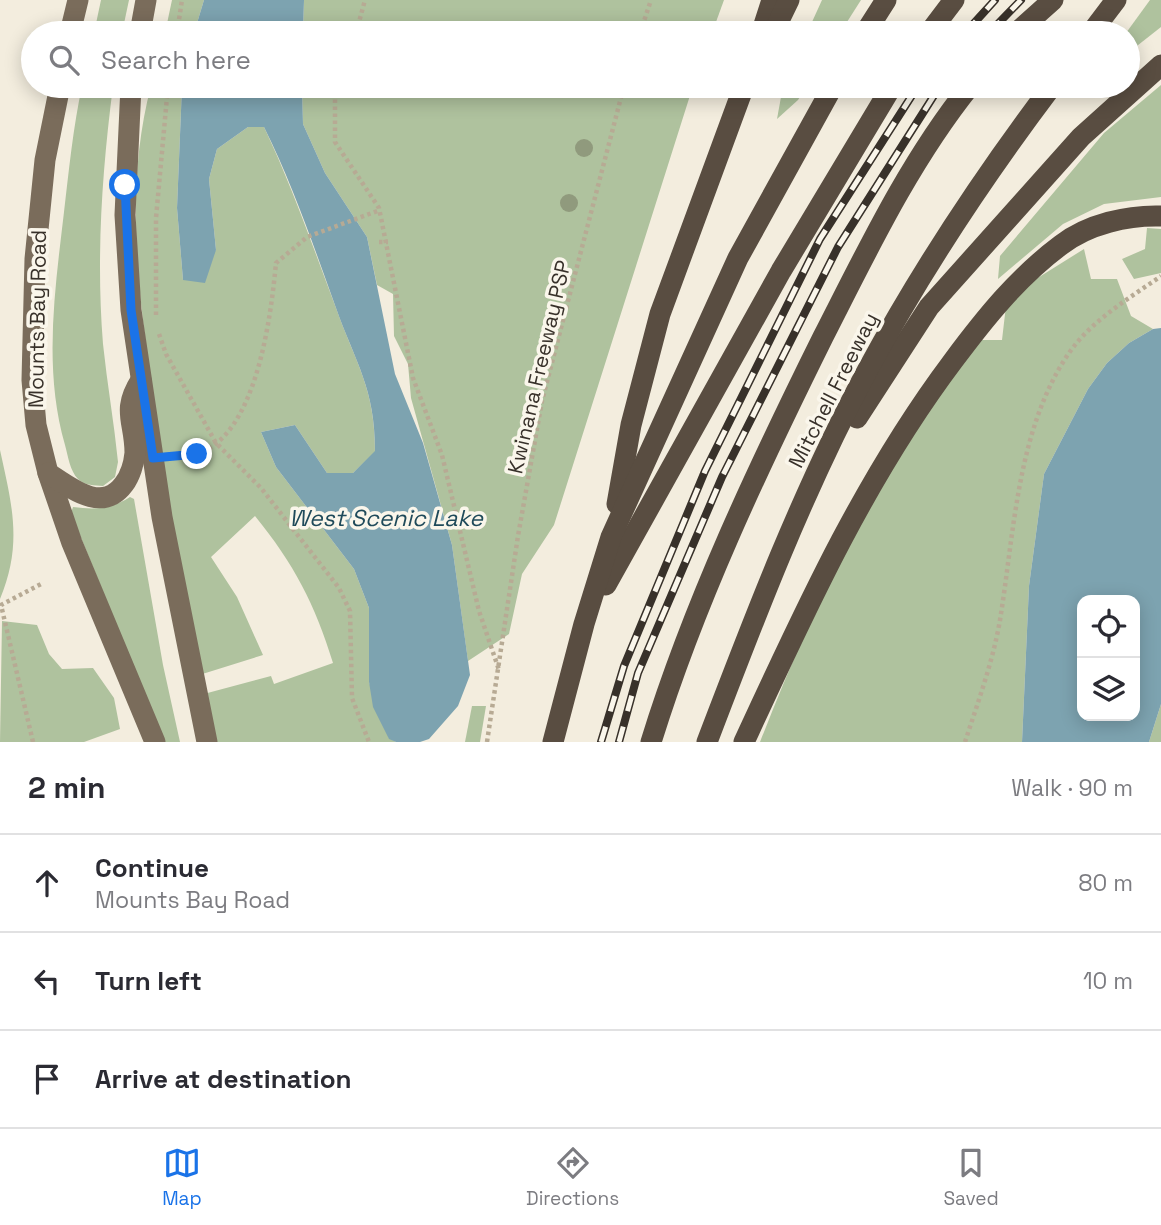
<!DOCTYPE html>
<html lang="en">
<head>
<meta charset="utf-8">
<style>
  body { margin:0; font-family:"Space Grotesk",sans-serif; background:#f2f2f3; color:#2b2b33 }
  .controls { position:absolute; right:21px; bottom:21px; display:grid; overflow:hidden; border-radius:14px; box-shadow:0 4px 18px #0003 }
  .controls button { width:63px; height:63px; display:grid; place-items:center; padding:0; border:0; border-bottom:2px solid #e1e1e2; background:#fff; color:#2b2b33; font:35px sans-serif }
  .stop { position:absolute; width:21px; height:21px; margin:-16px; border:5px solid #1a73e8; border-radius:50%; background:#fff }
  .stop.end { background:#1a73e8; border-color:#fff; box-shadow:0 2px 7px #0008 }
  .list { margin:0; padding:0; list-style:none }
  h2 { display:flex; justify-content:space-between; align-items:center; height:91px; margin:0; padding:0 28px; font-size:30px }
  h2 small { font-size:23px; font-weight:400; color:#7c7c81 }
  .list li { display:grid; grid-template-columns:46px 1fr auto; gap:21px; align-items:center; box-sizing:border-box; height:98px; padding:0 28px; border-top:2px solid #e1e1e2 }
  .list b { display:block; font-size:26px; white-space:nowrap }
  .list p { margin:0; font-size:23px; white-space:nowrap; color:#7c7c81 }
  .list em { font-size:23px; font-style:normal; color:#7c7c81 }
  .icon { flex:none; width:38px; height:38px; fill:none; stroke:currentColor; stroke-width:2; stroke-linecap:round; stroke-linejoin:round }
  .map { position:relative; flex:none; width:1161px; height:742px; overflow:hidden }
  .search { position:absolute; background:#fff; box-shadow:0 4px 18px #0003; left:21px; right:21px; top:21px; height:77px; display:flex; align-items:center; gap:18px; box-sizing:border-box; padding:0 24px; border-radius:38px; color:#7c7c81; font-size:26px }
  .sheet { height:385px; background:#fff }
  nav { display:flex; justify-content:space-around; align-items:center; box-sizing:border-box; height:98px; border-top:2px solid #e1e1e2; background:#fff; font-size:19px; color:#7c7c81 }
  nav a { display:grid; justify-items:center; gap:4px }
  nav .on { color:#1a73e8 }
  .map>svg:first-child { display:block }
</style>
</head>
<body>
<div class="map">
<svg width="1161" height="742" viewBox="0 0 1161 742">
  <rect width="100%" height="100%" fill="#f3edde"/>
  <g fill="#afc29e">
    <path d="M101 0H129L122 33H94Z"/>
    <path d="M172 0H204L194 33H165Z"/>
    <path d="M304 0H724L712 33H303Z"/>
    <path d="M822 0H861L840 33H807Z"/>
    <path d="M1150 0H1161V27L1128 53 1126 33Z"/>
    <path d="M1161 85V197L1104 204 1063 224 998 279 1000 256 1104 133Z"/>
    <path d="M82 86H113C102 172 96 257 103 344 107 383 114 422 118 462L115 477 103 486C95 485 85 486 78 479 70 471 68 456 65 445 43 369 55 289 64 212 69 170 73 128 82 86Z"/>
    <path d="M151 86H182L177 208 183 280 216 250 209 179 217 149 248 127H264C292 186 313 247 336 308 356 364 375 388 375 452L353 473H327L295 425 261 432 276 467 354 569 369 608V682L389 738 396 742H210L200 695 271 676 274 684 333 663C315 604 294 564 255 516L211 557 237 597 263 655 196 676C184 595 171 515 159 434 142 320 121 199 151 86Z"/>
    <path d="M302 86H693L554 525 522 574 509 634 468 661 452 545 411 398 408 364 394 336 393 294 377 285 367 237 325 173 303 124Z"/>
    <path d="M783 86H807L798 100 777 119Z"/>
    <path d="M1147 228 1161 229V273L1134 279 1122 259 1145 249Z"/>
    <path d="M1084 249 1091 279H1117L1131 316 1153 329 1129 343 1107 363 1088 389 1044 474 1029 586 1022 742H760C800 640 846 536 903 442 925 406 955 373 981 340H1002L1007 297Z"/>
    <path d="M0 450C12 505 23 544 0 599Z"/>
    <path d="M130 497 134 499 163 665 180 742H164L71 513 73 507C96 510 111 509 130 497Z"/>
    <path d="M2 621 37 625 49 654 62 669 93 668 114 698 120 729 84 742H0Z"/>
    <path d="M1161 704V742H1149Z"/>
    <path d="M472 706H486L480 742H465Z"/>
  </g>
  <g fill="#7da3b0" fill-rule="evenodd">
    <path d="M204 0H304L303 33H194Z"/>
    <path d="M182 86H302L303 124 325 173 367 237 395 374 423 443 452 545 470 675 458 706 429 739 420 742H396L389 739 373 707 369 682V608L354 569 276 467 261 432 295 425 327 473H353L375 451C375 388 356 364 336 308 314 247 293 185 264 127H248L217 149 209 179 216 250 205 283 183 280 177 208Z"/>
    <path d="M1161 328V704L1149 742H1022L1029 586 1044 474 1088 389 1107 363 1129 343 1153 329ZM1135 600V716H1082V600Z"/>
  </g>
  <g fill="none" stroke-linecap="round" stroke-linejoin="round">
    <g stroke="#b7aa94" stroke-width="4.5" stroke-dasharray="3.5 3.5" stroke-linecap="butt">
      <path d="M177 33 182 0"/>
      <path d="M356 33 365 0"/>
      <path d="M640 33 651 0"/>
      <path d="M338 86 335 95V142L379 208 413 378 442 455 479 611 499 670"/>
      <path d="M379 242H388"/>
      <path d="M156 315V218L168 86"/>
      <path d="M159 334 166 354 216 443 261 488 339 588 350 611 352 698 369 742"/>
      <path d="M175 456C182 456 190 456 196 454 257 437 271 315 276 263L307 237 380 210"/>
      <path d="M33 742 1 605 41 584"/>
      <path d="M487 742 518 536 542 401 624 86"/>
      <path d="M965 742C978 702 993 661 1000 620 1014 534 1017 434 1065 359 1088 322 1127 300 1161 276"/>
    </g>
    <g stroke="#7a6c5b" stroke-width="21">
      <path d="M70 33 78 0"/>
      <path d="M140 33 146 0"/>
      <path d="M60 86 45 160 35 259 32 380 36 425 48 473 72 543 155 742"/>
      <path d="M131 86 125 215 131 310 162 517 207 742"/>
      <path d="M48 473C71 488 102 514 124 484 130 476 134 463 135 453 135 421 121 411 141 380"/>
    </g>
    <g stroke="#594d41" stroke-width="21">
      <path d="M762 31 772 0"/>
      <path d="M773 33 789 0"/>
      <path d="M865 33 886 0"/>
      <path d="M929 33 954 0"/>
      <path d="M1016 33 1053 0"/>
      <path d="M1091 33 1116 0"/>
      <path d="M857 418 929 307 1081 137 1161 65"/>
      <path d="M617 504 631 425 660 314 744 86"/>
      <path d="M606 585 781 271 892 86"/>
      <path d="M553 742 584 624 611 537 738 258 833 86"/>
      <path d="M651 742C694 603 758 468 823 337 867 251 909 162 970 86"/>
      <path d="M707 742C755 616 803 490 867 371 921 271 984 176 1052 86"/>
      <path d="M744 742C805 610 865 478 953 361 985 318 1018 277 1061 245 1088 224 1128 215 1161 216"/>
    </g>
    <g stroke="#38312a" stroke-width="8">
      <g id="rail">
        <path d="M965 33 995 0"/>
        <path d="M989 33 1021 0"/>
        <path d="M601 742 624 666 705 471 820 239 918 86"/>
        <path d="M619 742 638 673 722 477 838 247 940 86"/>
      </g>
    </g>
    <use href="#rail" stroke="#faf6eb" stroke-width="5" stroke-dasharray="16" stroke-linecap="butt"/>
  </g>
  <g fill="#909a7d">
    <circle cx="584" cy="148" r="9"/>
    <circle cx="569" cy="203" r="9"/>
  </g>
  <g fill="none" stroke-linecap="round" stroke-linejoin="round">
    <path stroke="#1a73e8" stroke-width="9" d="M125 185 131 310 153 458 197 454"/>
  </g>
  <g text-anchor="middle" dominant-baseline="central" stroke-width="7" stroke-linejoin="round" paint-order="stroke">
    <g font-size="21" fill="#38312a" stroke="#faf6eb">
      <text transform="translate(37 319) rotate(-89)">Mounts Bay Road</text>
      <text transform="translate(539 367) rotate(-77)">Kwinana Freeway PSP</text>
      <text transform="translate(833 390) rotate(-63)">Mitchell Freeway</text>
    </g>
    <g font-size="23" font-style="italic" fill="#1f4a5a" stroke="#faf6eb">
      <text x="386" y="518">West Scenic Lake</text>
    </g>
  </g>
</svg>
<div class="controls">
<button><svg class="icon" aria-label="locate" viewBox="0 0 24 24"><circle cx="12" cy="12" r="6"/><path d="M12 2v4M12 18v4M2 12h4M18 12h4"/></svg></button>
<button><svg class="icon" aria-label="layers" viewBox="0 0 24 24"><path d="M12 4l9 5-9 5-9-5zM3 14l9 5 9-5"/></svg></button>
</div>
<div class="stop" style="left:125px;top:185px"></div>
<div class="stop end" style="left:197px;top:454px"></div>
<div class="search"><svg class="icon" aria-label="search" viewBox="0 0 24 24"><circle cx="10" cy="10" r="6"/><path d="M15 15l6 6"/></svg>Search here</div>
</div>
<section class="sheet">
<h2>2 min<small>Walk · 90 m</small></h2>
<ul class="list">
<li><svg class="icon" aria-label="ahead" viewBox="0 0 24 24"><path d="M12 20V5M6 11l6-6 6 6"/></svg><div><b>Continue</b><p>Mounts Bay Road</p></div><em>80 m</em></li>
<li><svg class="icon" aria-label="left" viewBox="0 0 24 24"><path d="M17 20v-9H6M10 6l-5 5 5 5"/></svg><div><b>Turn left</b></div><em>10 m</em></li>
<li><svg class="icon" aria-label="arrive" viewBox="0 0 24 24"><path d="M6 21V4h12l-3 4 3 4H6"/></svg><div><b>Arrive at destination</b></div></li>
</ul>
</section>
<nav>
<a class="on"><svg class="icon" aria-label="map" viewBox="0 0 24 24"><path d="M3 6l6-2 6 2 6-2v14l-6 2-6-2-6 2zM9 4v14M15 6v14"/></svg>Map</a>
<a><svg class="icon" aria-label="directions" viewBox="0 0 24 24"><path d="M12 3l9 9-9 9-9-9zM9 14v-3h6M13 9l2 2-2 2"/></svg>Directions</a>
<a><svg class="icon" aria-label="saved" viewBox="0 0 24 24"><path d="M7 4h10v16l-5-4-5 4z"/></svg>Saved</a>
</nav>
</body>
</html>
